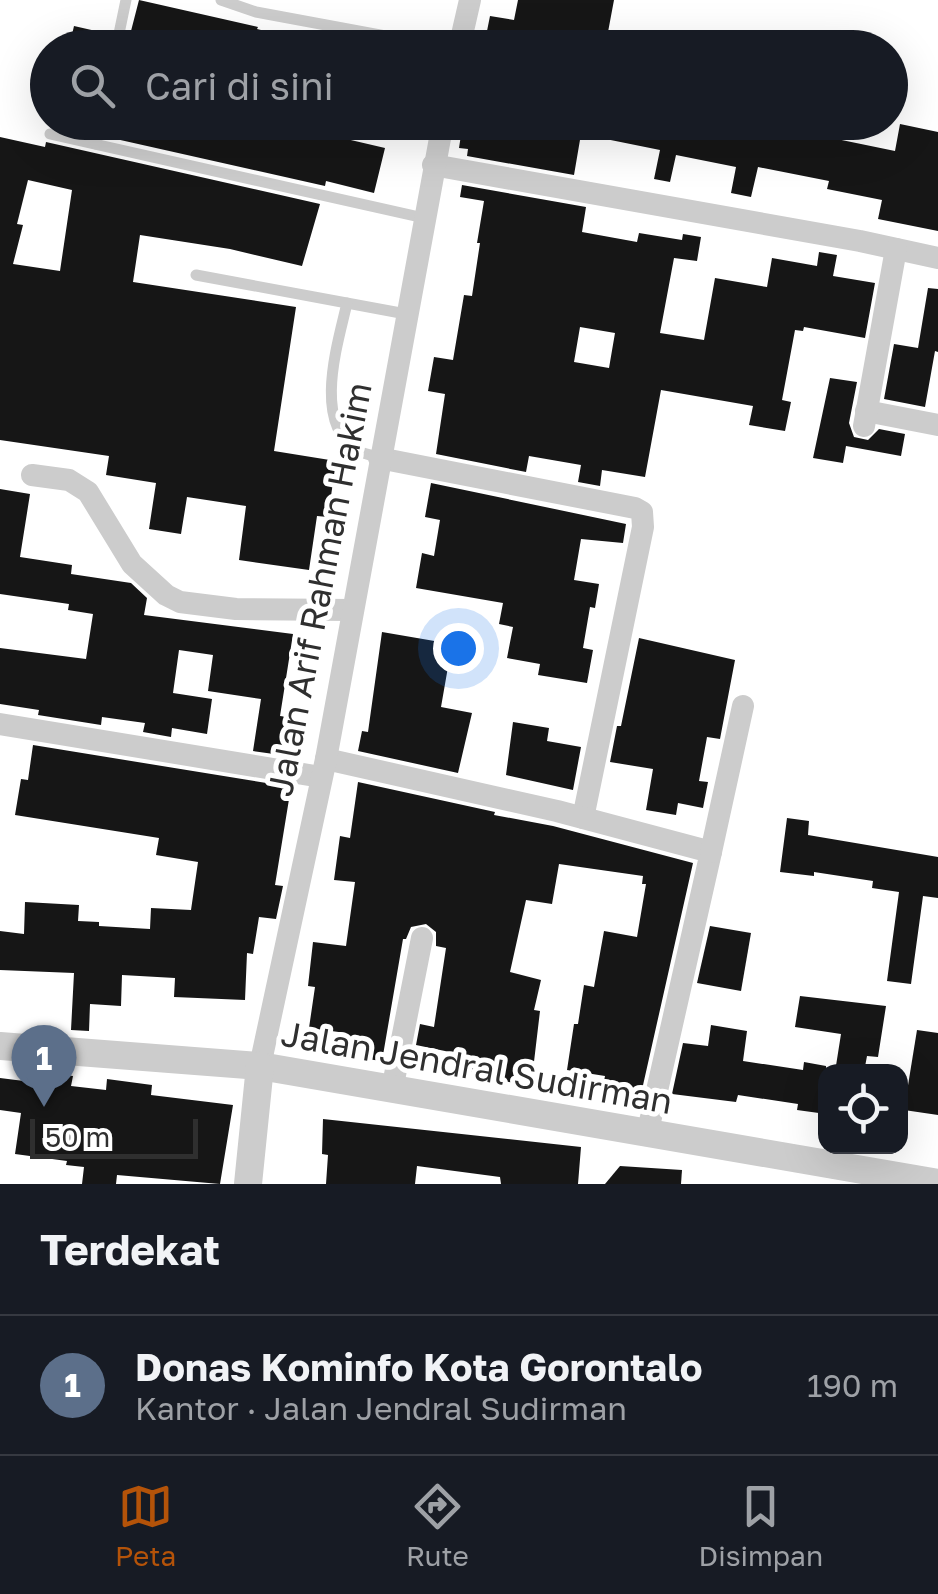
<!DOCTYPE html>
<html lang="id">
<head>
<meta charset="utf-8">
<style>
  body { margin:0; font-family:"Golos Text",sans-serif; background:#242831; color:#f1f3f6 }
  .controls { position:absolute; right:30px; bottom:30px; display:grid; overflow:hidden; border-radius:20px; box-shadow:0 10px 40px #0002 }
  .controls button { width:90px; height:90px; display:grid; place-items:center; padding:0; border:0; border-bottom:2px solid #363941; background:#171b24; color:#f1f3f6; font:50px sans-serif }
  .scale { position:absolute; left:30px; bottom:25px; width:168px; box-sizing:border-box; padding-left:10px; border:5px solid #2f2f2f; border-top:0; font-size:28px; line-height:35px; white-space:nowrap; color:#2f2f2f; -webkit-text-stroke:8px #fff; paint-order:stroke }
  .you { position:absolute; left:458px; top:648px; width:35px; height:35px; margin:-25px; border:8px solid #fff; border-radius:50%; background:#1a73e8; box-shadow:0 0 0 15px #1a73e833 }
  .badge { display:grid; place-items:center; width:65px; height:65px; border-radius:50%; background:#b45309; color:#fff; font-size:32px; font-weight:700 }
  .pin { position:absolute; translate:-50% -82px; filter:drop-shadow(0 2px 5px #0008) }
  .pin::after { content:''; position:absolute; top:52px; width:35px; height:30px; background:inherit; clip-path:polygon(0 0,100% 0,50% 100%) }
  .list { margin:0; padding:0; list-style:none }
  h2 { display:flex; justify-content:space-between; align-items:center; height:130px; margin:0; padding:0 40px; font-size:42px }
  h2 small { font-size:32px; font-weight:400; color:#9ea1a6 }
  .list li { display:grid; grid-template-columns:65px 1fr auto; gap:30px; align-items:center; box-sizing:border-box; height:140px; padding:0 40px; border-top:2px solid #363941 }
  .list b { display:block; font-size:38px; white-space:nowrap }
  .list p { margin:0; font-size:32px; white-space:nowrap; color:#9ea1a6 }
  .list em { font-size:32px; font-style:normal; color:#9ea1a6 }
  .icon { flex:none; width:55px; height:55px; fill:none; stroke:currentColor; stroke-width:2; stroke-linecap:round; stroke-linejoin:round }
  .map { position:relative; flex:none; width:938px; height:1184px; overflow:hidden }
  .search { position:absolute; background:#171b24; box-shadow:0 10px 40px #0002; left:30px; right:30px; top:30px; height:110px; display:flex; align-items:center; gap:25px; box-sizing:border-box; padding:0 35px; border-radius:55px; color:#9ea1a6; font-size:38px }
  .sheet { height:270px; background:#171b24 }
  nav { display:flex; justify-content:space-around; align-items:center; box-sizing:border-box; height:140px; border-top:2px solid #363941; background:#171b24; font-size:28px; color:#9ea1a6 }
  nav a { display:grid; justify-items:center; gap:5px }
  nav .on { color:#b45309 }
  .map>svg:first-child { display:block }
</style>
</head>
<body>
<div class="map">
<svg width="938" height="1184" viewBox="0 0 938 1184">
  <rect width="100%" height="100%" fill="#fff"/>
  <g fill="#161616" fill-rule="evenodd">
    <path d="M139 0 258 27 257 29 305 41 304 48H139L143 34 131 31Z"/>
    <path d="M518 0H614L605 48H519V42L486 36 490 16 514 20Z"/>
    <path d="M74 26 109 34 107 48H69Z"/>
    <path d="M51 122H90L88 133Z"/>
    <path d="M109 122H206L274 139 278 123 385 148 374 193 326 181 325 186 107 137Z"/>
    <path d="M463 122H830L827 137 895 151 900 124 938 132V231L878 219 882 200 827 189 829 181 758 167 751 197 731 193 736 167 676 155 670 182 654 179 660 150 581 134 574 175 467 156 468 149 459 148Z"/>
    <path d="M0 137 45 147 46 142 320 204 302 266 230 249 140 235 133 282 296 307 274 451 336 461 328 517 317 516 309 570 239 560 246 506 187 497 181 534 149 529 156 483 106 475 109 456 0 440ZM28 180 72 190 60 271 13 264 23 225 17 224Z"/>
    <path d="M462 185 586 207 582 232 637 242 639 233 682 240 683 234 701 237 697 261 674 258 660 333 704 340 715 278 767 287 772 258 817 266 819 252 837 255 833 276 875 283 865 338 804 327 803 331 795 330 782 400 791 402 785 431 749 425 753 406 661 390 645 477 602 470 600 486 578 482 581 465 529 456 526 472 436 454 445 394 428 391 434 357 453 360 464 295 472 296 480 243H477L484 201 460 197ZM580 327 615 333 609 368 574 362Z"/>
    <path d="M928 288 938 289V352L935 351 925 407 884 399 894 344 918 348Z"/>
    <path d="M830 378 857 382 849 423 854 437 868 440 879 429 905 434 901 456 846 446 843 463 813 458Z"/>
    <path d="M431 483 626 524 623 543 581 539 574 580 599 584 595 608 590 607 583 648 593 650 587 683 538 675 540 664 507 658 513 627 499 624 503 603 416 588 422 553 434 556 440 520 425 517Z"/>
    <path d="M0 489 30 494 20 557 72 565 71 574 131 583 147 598 144 615 293 634 280 716 294 718 288 756 253 751 261 699 208 691 213 655 179 650 173 693 212 699 207 734 172 728 171 737 143 732 145 723 102 717 101 725 38 715 39 710 0 704V648L86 659 93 614 68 610 69 604 0 594Z"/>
    <path d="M382 632 452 644 441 707 472 713 458 773 358 751 362 731 368 732Z"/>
    <path d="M639 638 735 660 720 739 707 737 699 781 708 782 703 808 678 803 676 815 646 810 653 769 610 762 617 726H621Z"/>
    <path d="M513 722 549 728 547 741 581 747 573 790 506 775Z"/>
    <path d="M33 745 291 787 275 885 283 886 276 919 259 917 253 954 247 953 245 1000 174 997 175 978 122 975 121 1006 90 1004 89 1031 71 1030 74 973 0 970V931L24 934 25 902 79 905 78 921 99 922V926L150 929 151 908 191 910 198 862 156 855 159 838 15 815 21 779 28 780Z"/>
    <path d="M358 782 495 812 494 815 553 826 693 863 639 1103 601 1097 605 1076 567 1070 574 1024H578L584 985 594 987 604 931 637 937 646 884H642L643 876 559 864 552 904 526 900 510 972 541 980 534 1010 540 1011 531 1087 465 1072 469 1056 416 1045 420 1024 434 1027 446 948 436 946V932L426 924 411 927 406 939H403L382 1061 343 1056 346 1033 309 1028 315 987 308 986 313 942 346 946 355 882 334 880 340 836 350 838Z"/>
    <path d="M787 818 809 821 808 835 938 857V898L923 896 911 984 887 981 899 892 872 888 873 881 814 872V876L780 872Z"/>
    <path d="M710 926 751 933 741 991 697 983Z"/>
    <path d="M800 996 886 1006 878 1057 867 1056 864 1072H835L841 1034 795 1027Z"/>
    <path d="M711 1025 747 1031 743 1061 803 1070 804 1062 826 1066V1114L797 1110 798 1104 738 1095 736 1102 672 1094 683 1043 708 1046Z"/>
    <path d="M917 1030 938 1033V1115L904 1110Z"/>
    <path d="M26 1070 73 1076 71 1086 106 1090 107 1079 152 1085 151 1095 233 1105 220 1184 117 1175 116 1184H82L84 1167 66 1165 67 1161 15 1154 21 1113 0 1110V1078L24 1081Z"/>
    <path d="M323 1119 581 1147 578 1184H501L500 1177 417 1166 415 1184H326L328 1155 322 1154Z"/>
    <path d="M620 1166 682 1170 681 1184H605Z"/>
  </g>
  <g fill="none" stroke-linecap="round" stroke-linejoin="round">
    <g stroke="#ccc" stroke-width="11">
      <path d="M221 0 256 12 450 48"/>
      <path d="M116 48 126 0"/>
      <path d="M50 134 424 218"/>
      <path d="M96 144 100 122"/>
      <path d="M196 275 406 314"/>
      <path d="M347 303C338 343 312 423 357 450 363 454 373 455 379 458"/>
    </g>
    <g stroke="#ccc" stroke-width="22">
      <path d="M459 48 470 0"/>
      <path d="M433 165 860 241 938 258"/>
      <path d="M866 411 938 425"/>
      <path d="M864 426 896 249"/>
      <path d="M379 458 635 508 642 512 643 527 583 818"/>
      <path d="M32 475 69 480 88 492 132 564 166 595 180 602 236 609 352 610"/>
      <path d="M0 724 321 777"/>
      <path d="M326 759 557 811 711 852 647 1135"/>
      <path d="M711 852 743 706"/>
      <path d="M260 1066 326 759 443 122"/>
      <path d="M392 1090 422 938"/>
    </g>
    <g stroke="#ccc" stroke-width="28">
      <path d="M0 1046 260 1066 938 1183"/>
      <path d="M248 1184 260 1066"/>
    </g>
  </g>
  <g text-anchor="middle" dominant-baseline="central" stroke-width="10" stroke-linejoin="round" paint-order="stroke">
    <g font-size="35" fill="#2f2f2f" stroke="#fff">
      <text transform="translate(319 589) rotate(-79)">Jalan Arif Rahman Hakim</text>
      <text transform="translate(477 1067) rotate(10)">Jalan Jendral Sudirman</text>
    </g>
  </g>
</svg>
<div class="controls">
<button><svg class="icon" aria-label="locate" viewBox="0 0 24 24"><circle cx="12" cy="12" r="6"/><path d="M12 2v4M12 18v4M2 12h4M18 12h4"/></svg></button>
</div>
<div class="scale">50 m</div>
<div class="you"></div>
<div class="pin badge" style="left:44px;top:1107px;background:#5c6f8a">1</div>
<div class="search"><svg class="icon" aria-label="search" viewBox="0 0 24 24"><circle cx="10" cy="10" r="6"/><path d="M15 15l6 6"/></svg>Cari di sini</div>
</div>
<section class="sheet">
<h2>Terdekat<small></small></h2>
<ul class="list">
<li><span class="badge" style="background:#5c6f8a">1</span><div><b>Donas Kominfo Kota Gorontalo</b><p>Kantor · Jalan Jendral Sudirman</p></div><em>190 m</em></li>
</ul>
</section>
<nav>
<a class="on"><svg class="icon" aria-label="map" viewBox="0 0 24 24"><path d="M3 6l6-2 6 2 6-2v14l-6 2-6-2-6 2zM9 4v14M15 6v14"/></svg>Peta</a>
<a><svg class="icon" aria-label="directions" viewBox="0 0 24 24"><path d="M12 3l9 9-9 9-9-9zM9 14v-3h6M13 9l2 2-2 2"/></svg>Rute</a>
<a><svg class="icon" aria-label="saved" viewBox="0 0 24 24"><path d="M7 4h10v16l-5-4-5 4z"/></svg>Disimpan</a>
</nav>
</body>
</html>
